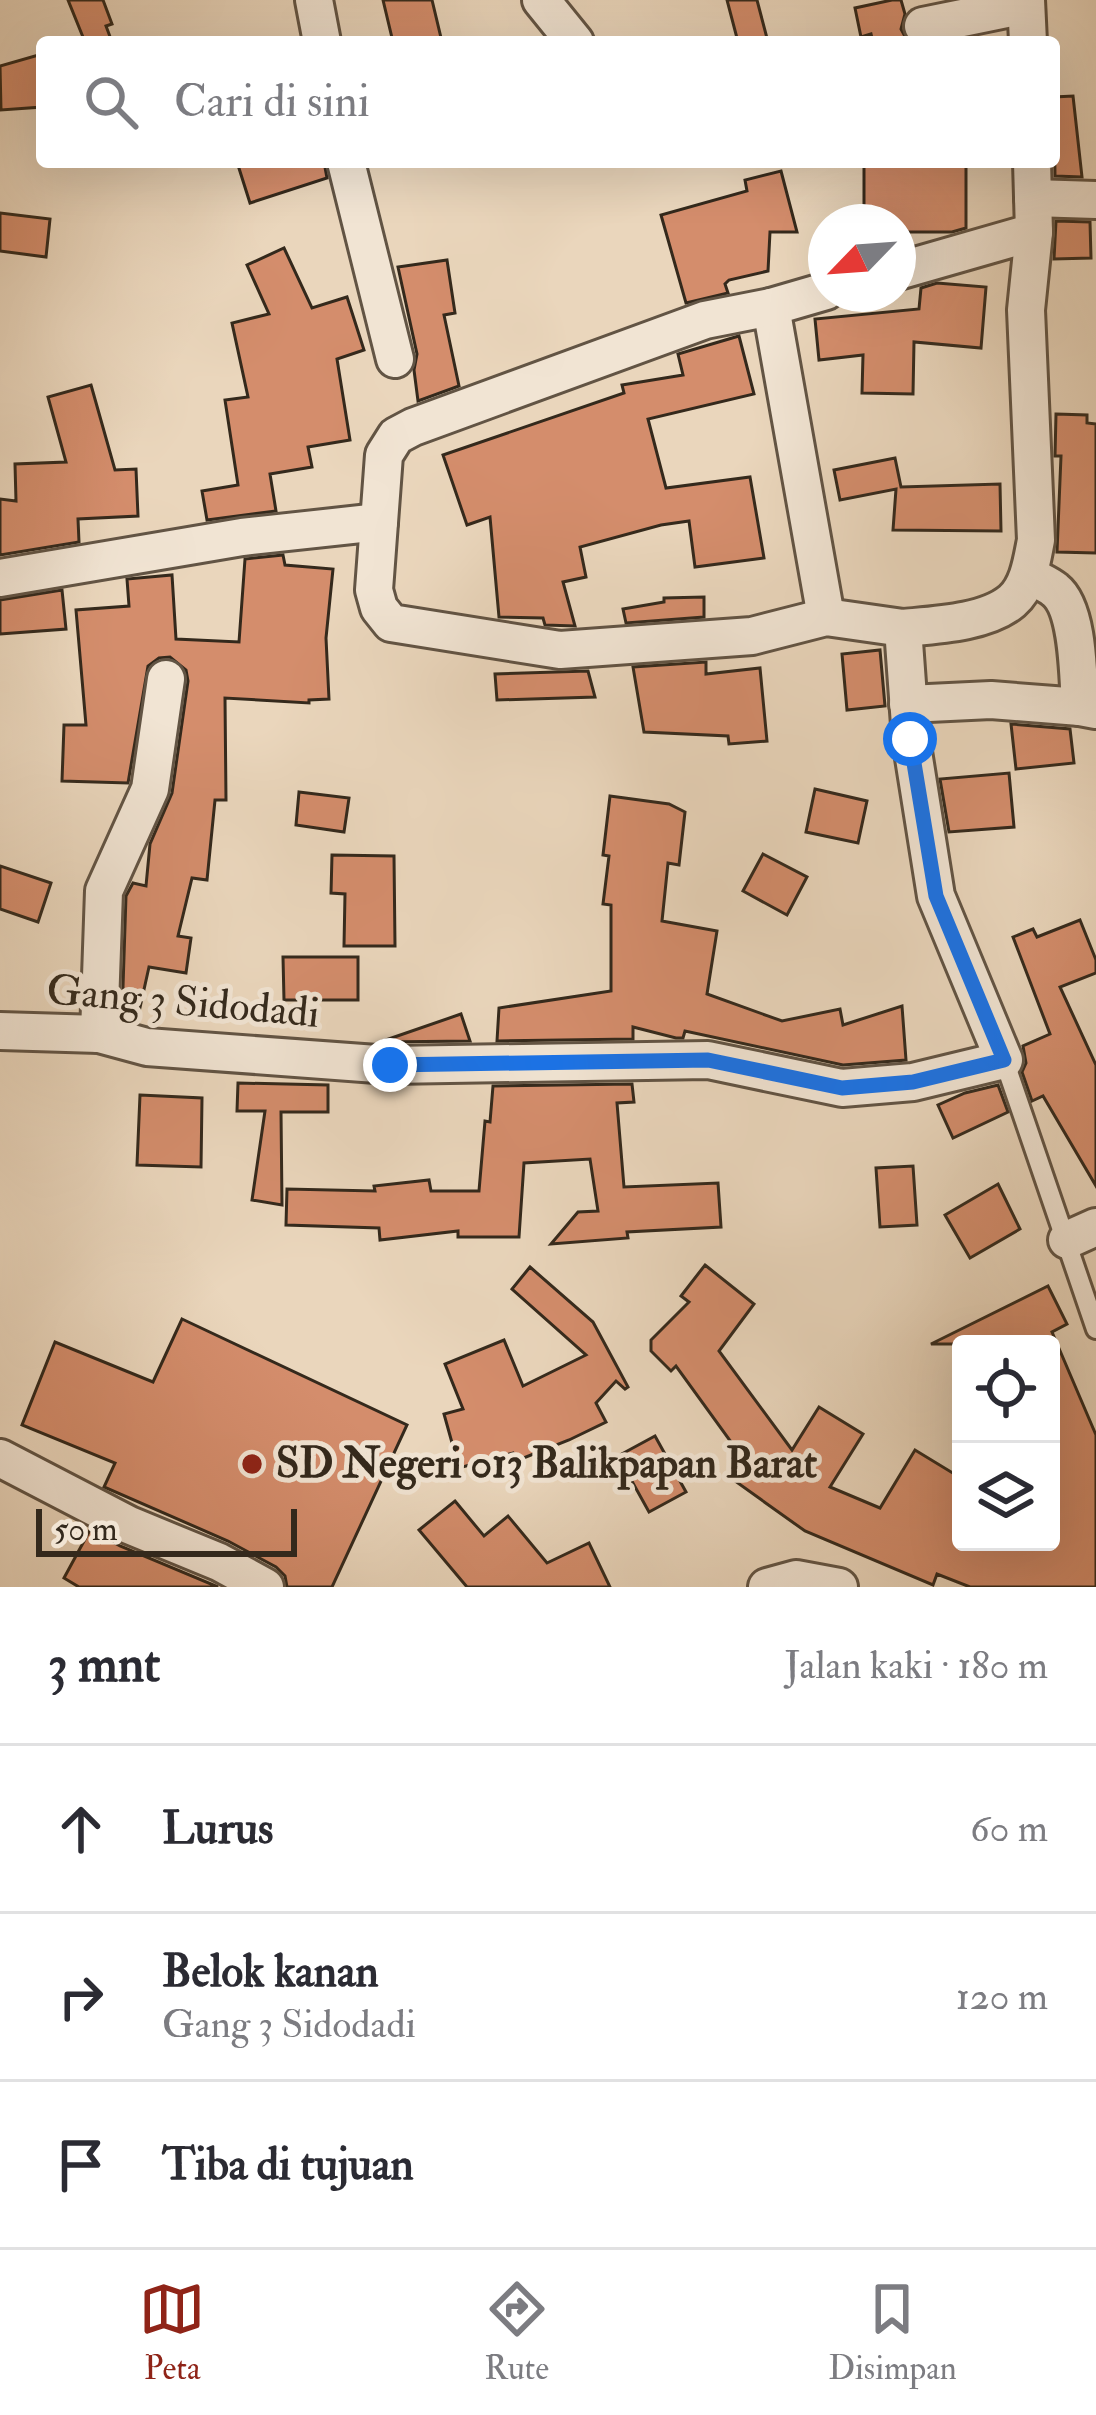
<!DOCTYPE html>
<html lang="id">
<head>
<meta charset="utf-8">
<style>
  body { margin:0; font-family:"IM FELL Double Pica",serif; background:#f7f7f7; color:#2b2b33 }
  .controls { position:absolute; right:36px; bottom:36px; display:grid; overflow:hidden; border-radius:12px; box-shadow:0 12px 48px #0002 }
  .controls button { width:108px; height:108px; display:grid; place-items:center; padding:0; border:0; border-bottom:3px solid #e1e1e2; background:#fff; color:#2b2b33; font:60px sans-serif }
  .compass { position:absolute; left:808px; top:204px; width:108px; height:108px; border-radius:50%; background:#fff; box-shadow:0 12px 48px #0002; rotate:245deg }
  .scale { position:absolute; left:36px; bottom:30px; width:261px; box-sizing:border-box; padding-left:12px; border:6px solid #34291c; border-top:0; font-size:33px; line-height:42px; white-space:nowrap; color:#34291c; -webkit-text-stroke:9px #f1e4d3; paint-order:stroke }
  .stop { position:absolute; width:36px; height:36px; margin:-27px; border:9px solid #1a73e8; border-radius:50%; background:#fff }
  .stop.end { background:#1a73e8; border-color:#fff; box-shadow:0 3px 12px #0008 }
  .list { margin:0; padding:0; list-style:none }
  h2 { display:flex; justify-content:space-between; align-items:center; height:156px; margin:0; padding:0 48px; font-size:51px }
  h2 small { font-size:39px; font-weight:400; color:#7c7c81 }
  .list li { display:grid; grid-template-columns:78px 1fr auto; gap:36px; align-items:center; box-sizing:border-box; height:168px; padding:0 48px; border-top:3px solid #e1e1e2 }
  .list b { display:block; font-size:45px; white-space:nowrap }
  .list p { margin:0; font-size:39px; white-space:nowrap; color:#7c7c81 }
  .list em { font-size:39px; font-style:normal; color:#7c7c81 }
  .icon { flex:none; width:66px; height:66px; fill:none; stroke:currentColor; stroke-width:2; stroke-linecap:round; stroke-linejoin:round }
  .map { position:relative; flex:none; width:1096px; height:1587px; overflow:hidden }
  .search { position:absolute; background:#fff; box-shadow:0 12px 48px #0002; left:36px; right:36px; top:36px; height:132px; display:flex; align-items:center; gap:30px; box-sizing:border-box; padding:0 42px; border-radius:12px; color:#7c7c81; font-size:45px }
  .sheet { height:660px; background:#fff }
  nav { display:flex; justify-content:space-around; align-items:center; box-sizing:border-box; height:168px; border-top:3px solid #e1e1e2; background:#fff; font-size:33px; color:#7c7c81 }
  nav a { display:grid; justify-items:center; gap:6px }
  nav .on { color:#8f2418 }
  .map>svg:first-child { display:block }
</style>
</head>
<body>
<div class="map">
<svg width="1096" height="1587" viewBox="0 0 1096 1587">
  <rect width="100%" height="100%" fill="#ead6bc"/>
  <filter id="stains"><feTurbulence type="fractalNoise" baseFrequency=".00167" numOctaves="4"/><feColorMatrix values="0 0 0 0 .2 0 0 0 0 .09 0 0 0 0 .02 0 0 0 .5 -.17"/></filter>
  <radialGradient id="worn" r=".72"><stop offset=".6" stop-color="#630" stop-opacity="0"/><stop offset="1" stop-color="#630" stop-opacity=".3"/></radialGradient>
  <g fill="#d48d6c" stroke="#34291c" stroke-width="3">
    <path d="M68 0H103L112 24 106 26 112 42H85Z"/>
    <path d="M383 0H432L442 42H393Z"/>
    <path d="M727 0H757L768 42H738Z"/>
    <path d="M892 0H901L905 14 901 29 908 42H873L871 34 861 37 855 8Z"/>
    <path d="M42 54V107L1 110 0 66Z"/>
    <path d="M1073 96 1082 177 1055 176 1054 97Z"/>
    <path d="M237 162H324L327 178 250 203Z"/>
    <path d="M864 166H966V228L952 232H898V222H864Z"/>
    <path d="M781 171 797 232H770L768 271 729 280 725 284 728 293 686 303 661 215 747 191 745 180Z"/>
    <path d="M0 213 50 219 46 257 0 251Z"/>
    <path d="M1056 221 1090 222 1091 258 1054 259Z"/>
    <path d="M284 248 312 308 347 297 364 350 337 359 350 440 308 447 312 467 270 474 276 511 207 520 202 491 238 485 225 400 248 397 232 323 269 314 247 265Z"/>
    <path d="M447 260 455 313 444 315 459 386 418 401 414 370 417 354 398 267Z"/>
    <path d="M937 283 986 287 981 348 914 342 913 394 862 393 863 355 819 360 815 319 919 309 921 288Z"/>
    <path d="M739 336 754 394 648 419 666 488 750 477 764 558 695 567 689 521 661 525 580 547 586 577 563 582 575 626 545 625 543 618 499 617 490 517 467 525 443 455 624 393 622 385 683 375 678 354Z"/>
    <path d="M91 385 115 470 136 469 138 516 78 519 79 542 0 555V499L16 501 15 464 66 462 48 397Z"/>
    <path d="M1056 414 1087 415V423L1096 424V553L1057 552 1061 456H1055Z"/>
    <path d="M895 458 901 487 1000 484 1001 531 893 530 896 489 840 500 834 470Z"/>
    <path d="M283 555 285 565 333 569 326 638 329 699 309 700V703L225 698 226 800H215L207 880 192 878 178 936 191 938 186 973 149 967 137 1021 122 1017 126 896 133 883 146 886 150 844 172 793 188 681 186 670 170 657 159 658 148 666 128 783 62 781 64 725H86L76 610 129 606 127 579 172 575 176 639 239 642 245 559Z"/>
    <path d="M62 590 66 629 0 634V600Z"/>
    <path d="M704 597V617L626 623 623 609 664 602V598Z"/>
    <path d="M880 650 885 706 847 710 842 654Z"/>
    <path d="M706 662V674L760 668 767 741 729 744 728 736 644 732 633 667Z"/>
    <path d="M588 671 595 697 497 700 495 674Z"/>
    <path d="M1011 724 1070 729 1074 763 1016 769Z"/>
    <path d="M1009 773 1014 827 949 832 940 779Z"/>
    <path d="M815 789 867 801 858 843 806 832Z"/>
    <path d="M299 792 349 798 344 832 296 825Z"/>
    <path d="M610 796 669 804 685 812 679 865 668 863 662 921 717 931 707 994 782 1021 840 1009 843 1025 902 1006 906 1060 843 1065 685 1031 683 1038H676L633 1027V1039L497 1041 499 1008 611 991V905L603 904 609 856 603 855Z"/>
    <path d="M763 854 807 877 787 915 743 891Z"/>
    <path d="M332 855 394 856 395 946H344L345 894 331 893Z"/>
    <path d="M0 866 51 883 38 922 0 909Z"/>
    <path d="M1080 920 1096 960V973L1060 987 1096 1065V1186L1043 1096 1032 1101 1022 1072 1026 1063 1023 1046 1050 1034 1013 937 1033 929 1037 937Z"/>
    <path d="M283 957H358V1000H284Z"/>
    <path d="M461 1014 470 1041 380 1042Z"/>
    <path d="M238 1083 328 1085V1112H281L282 1205 252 1200 265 1111H237Z"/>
    <path d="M632 1084 634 1102 617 1103 624 1187 718 1183 721 1227 627 1232 628 1238 551 1244 578 1212 598 1211 590 1159 524 1163 519 1237H458V1231L380 1240 379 1228 286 1225 287 1189 375 1191 374 1186 429 1180 431 1191H479L485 1121 490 1122 493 1086Z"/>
    <path d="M998 1085 1008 1112 953 1138 938 1105 965 1093Z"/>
    <path d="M140 1095 202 1098 201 1167 137 1165Z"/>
    <path d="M913 1166 917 1225 880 1227 876 1168Z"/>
    <path d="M998 1184 1020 1229 970 1258 945 1215Z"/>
    <path d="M705 1265 754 1304 719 1351 792 1450 819 1407 863 1434 830 1487 880 1508 915 1450 961 1478V1542H1051V1344H931L1048 1286 1067 1324 1052 1332 1096 1435V1587H970L937 1574 933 1585 805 1531 735 1481 747 1464 676 1366 671 1371 651 1351V1340L689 1302 681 1296Z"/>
    <path d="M530 1267 593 1322 628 1387 625 1389 616 1381 596 1403 606 1422 569 1440 516 1461 513 1453 459 1468 444 1414 463 1409 445 1364 504 1340 523 1386 586 1355 512 1289Z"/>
    <path d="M182 1319 407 1425 332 1587H287L285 1576 276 1567 228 1541 104 1487 115 1463 22 1425 55 1342 153 1382Z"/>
    <path d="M655 1436 686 1492 649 1512 618 1456Z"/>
    <path d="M455 1501 484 1536 508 1516 547 1563 589 1543 610 1587H467L419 1530Z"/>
    <path d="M90 1530 120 1546 218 1587H79L64 1578Z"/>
  </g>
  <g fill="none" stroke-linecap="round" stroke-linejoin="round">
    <g stroke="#625444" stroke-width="24">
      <path id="lane" d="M1004 1060 1096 1329"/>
    </g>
    <g stroke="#625444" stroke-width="42">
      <g id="street">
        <path d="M314 0 322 42"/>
        <path d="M541 0 575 42"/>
        <path d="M1026 0 1028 42"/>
        <path d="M923 26 1026 5"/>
        <path d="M346 162 395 359"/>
        <path d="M1033 198 1096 200"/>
        <path d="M898 271 1034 232 1032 162"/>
        <path d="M826 291 771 307 826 617"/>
        <path d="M1029 575C1037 580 1048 584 1055 590 1079 609 1078 678 1080 707L1096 710"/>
        <path d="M0 578 242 537 379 522"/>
        <path d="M903 628C935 625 986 623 1012 601 1029 586 1032 560 1036 540L1026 310 1034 232"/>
        <path d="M908 704 991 700 1080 707"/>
        <path d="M0 1031 99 1034 147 1047 390 1065 708 1060 842 1088 913 1082 1004 1060 936 896 911 739 903 628 826 617 752 636 560 650 391 623 379 608 374 590 384 455 396 436 413 427 705 320 771 307"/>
        <path d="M99 1034 104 891 150 789 166 679"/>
        <path d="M1067 1240 1096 1227"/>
        <path d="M0 1458 129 1525 219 1562 265 1587"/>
        <path d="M767 1587 796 1579 839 1587"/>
      </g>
    </g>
    <use href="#lane" stroke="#f1e4d3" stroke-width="18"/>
    <use href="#street" stroke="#f1e4d3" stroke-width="36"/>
  </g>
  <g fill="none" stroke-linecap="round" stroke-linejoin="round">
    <path stroke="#1a73e8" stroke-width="15" d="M390 1065 708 1060 842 1088 913 1082 1004 1060 936 896 910 739"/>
  </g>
  <circle fill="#8f2418" stroke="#f1e4d3" stroke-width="4.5" cx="252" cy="1464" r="12"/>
  <g text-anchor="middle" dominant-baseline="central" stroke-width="10" stroke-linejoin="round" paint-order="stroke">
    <g font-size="42" fill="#34291c" stroke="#f1e4d3">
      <text transform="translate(183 1002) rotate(5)">Gang 3 Sidodadi</text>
    </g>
    <g font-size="42" font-weight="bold" fill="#34291c" stroke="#f1e4d3" text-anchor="start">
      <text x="276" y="1464">SD Negeri 013 Balikpapan Barat</text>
    </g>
  </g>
  <rect width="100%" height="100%" filter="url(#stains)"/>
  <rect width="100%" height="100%" fill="url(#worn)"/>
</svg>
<div class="controls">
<button><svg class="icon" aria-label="locate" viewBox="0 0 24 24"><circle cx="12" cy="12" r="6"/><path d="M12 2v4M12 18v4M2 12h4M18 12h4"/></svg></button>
<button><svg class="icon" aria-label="layers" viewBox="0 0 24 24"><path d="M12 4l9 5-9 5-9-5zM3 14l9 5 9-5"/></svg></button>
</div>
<svg class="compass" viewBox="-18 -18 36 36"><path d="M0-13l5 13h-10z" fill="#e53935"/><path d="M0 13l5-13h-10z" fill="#7c7c81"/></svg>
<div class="scale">50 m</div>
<div class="stop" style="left:910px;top:739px"></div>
<div class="stop end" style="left:390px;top:1065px"></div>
<div class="search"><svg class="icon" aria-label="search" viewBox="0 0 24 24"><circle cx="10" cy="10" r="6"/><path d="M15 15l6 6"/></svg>Cari di sini</div>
</div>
<section class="sheet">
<h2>3 mnt<small>Jalan kaki · 180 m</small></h2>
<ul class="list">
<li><svg class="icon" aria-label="ahead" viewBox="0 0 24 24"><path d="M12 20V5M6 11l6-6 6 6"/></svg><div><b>Lurus</b></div><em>60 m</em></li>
<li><svg class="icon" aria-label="right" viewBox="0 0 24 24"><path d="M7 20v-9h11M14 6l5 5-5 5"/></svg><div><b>Belok kanan</b><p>Gang 3 Sidodadi</p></div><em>120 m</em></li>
<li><svg class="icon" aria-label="arrive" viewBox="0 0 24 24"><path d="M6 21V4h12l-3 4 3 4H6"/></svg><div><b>Tiba di tujuan</b></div></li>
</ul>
</section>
<nav>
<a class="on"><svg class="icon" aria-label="map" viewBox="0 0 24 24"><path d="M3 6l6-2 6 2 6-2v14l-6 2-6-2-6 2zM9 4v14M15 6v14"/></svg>Peta</a>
<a><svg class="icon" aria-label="directions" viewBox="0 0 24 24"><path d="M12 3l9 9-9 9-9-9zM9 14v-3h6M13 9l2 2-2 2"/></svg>Rute</a>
<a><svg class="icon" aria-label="saved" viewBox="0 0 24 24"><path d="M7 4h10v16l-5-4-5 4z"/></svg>Disimpan</a>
</nav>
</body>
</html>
